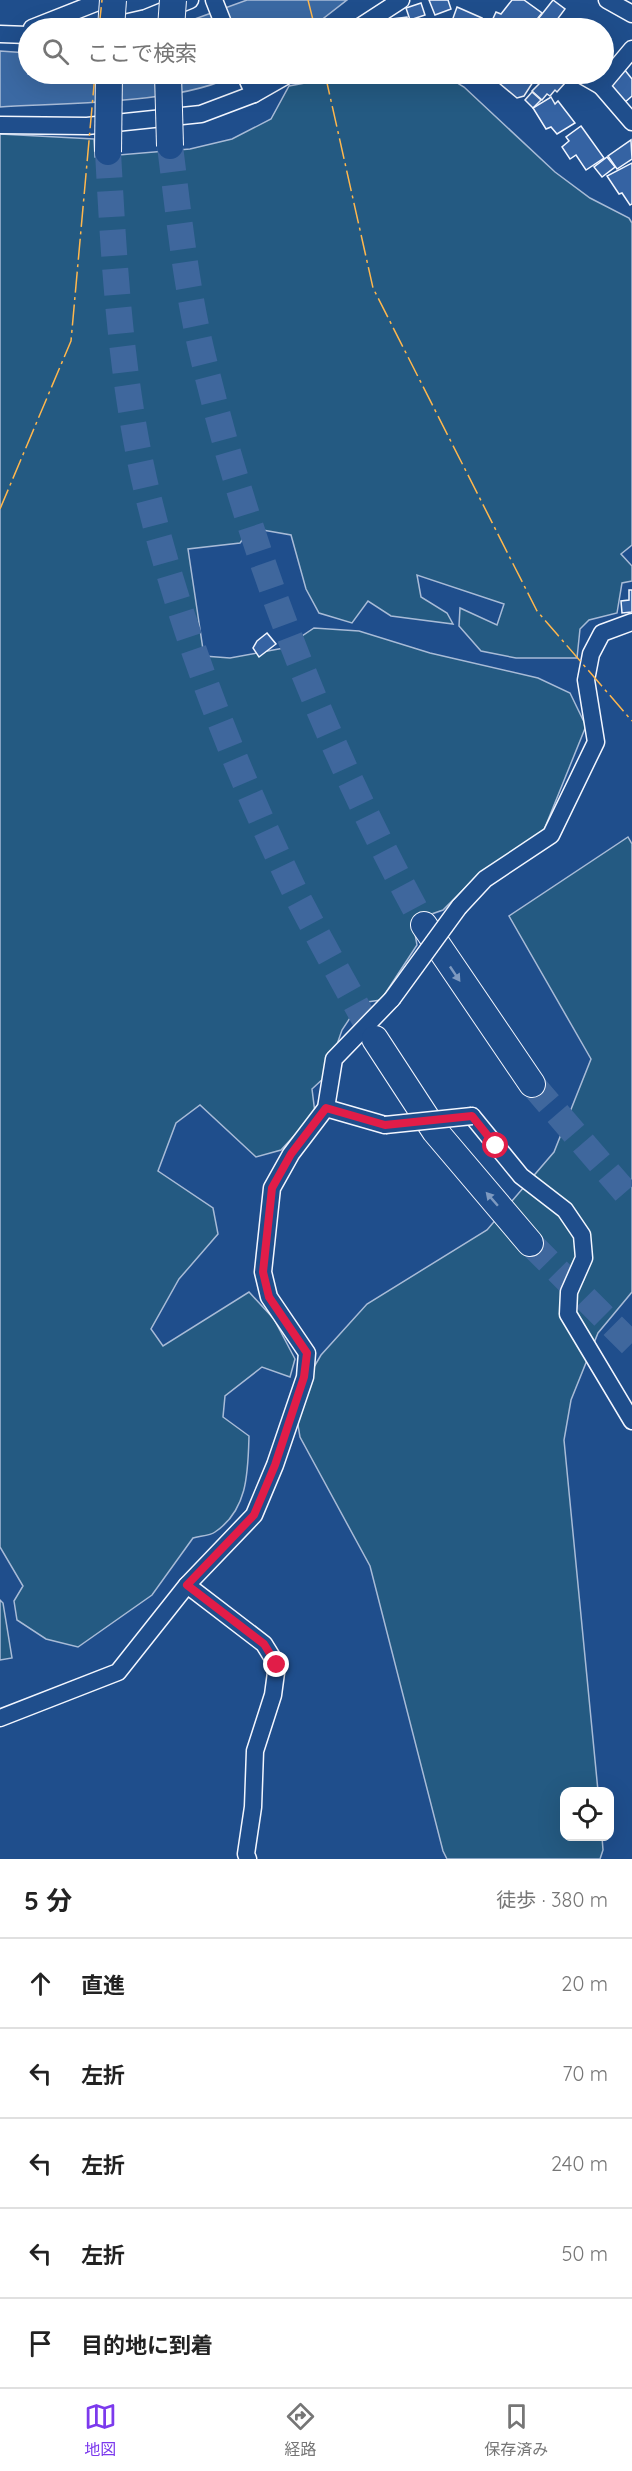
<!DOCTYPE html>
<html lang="ja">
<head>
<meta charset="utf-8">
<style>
  body { margin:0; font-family:Quicksand,"Noto Sans JP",sans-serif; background:#f2f2f2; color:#222 }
  .controls { position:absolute; right:18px; bottom:18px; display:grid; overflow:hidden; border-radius:12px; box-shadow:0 6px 24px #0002 }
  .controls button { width:54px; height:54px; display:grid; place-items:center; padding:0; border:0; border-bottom:2px solid #e0e0e0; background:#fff; color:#222; font:30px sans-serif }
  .stop { position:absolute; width:18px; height:18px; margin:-14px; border:4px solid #e11d48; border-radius:50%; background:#fff }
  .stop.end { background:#e11d48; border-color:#fff; box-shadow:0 2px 6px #0008 }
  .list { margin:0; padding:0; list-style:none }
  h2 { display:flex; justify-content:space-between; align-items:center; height:78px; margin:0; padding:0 24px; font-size:26px }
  h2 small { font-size:20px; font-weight:400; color:#767676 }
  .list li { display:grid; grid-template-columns:39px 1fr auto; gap:18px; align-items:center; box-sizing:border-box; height:90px; padding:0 24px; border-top:2px solid #e0e0e0 }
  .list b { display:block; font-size:22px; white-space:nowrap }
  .list em { font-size:20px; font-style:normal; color:#767676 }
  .icon { flex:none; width:33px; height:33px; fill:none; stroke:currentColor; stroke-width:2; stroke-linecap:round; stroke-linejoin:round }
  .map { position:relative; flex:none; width:632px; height:1859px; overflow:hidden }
  .search { position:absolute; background:#fff; box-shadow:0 6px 24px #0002; left:18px; right:18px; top:18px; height:66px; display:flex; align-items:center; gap:15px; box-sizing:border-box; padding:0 21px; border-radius:33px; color:#767676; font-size:22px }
  .sheet { height:528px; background:#fff }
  nav { display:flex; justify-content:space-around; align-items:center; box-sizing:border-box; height:84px; border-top:2px solid #e0e0e0; background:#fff; font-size:16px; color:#767676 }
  nav a { display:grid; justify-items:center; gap:3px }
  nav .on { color:#7c3aed }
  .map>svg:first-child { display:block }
</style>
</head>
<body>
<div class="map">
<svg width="632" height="1859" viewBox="0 0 632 1859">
  <rect width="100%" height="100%" fill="#1f4e8c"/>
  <g fill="#245a82" stroke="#a8bbd7" stroke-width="1.5">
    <path d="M376 74H443L464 87 555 172 590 198 629 218 632 223V545L621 554 632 566V581L622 583 617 613 589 620 580 629 577 658H516L481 651 459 626 460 608 497 625 504 604 417 575 421 597 447 613 453 624 391 616 368 601 352 623 319 613 306 589 291 535 251 528 240 543 188 549 204 656 230 658 284 648 314 628 359 631 430 653 538 678 570 693 586 726 544 830 480 873 443 910 426 916 414 928 417 945 381 1000 360 1003 342 1030 326 1076 312 1089 315 1113 281 1150 256 1157 200 1105 176 1123 158 1171 213 1208 218 1234 179 1279 151 1329 163 1346 249 1292 274 1319 295 1359 290 1377 262 1367 225 1396 223 1417 249 1436C248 1472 248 1510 215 1532 210 1536 199 1536 193 1538L152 1595 78 1647 46 1639 17 1620 14 1601 23 1586 0 1547V134L94 139 95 157 190 149 232 139 271 119 289 86 348 75 365 81Z"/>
    <path d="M628 837 632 844V1292L598 1333 571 1400 564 1440 598 1791 564 1792V1836L602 1837 603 1850 600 1859H447L443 1851 370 1566 300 1437 294 1401 321 1355 367 1304 487 1230 554 1152 591 1059 509 916Z"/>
    <path d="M0 1600 3 1603 12 1658 0 1660Z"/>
  </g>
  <g fill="#3b69a3" stroke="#a8bbd7" stroke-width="1.5">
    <path d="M247 0H347L311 28H170Z"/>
    <path d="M0 51 28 53V74H236C186 104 62 103 0 107Z"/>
  </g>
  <g fill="#3563a3" stroke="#f2f6ff" stroke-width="1.5">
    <path d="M429 0H448L451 9 435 15Z"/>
    <path d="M512 0H524L542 13 530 28H504L491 23 496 12 501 14Z"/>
    <path d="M553 0 565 9 556 21 565 28H531Z"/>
    <path d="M421 3 425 15 410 20 406 8Z"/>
    <path d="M457 7 482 18 478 28H470L452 21Z"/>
    <path d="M407 17 408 23 420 22 421 28H393L392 19Z"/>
    <path d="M624 69 632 79V96L624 103 611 87Z"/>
    <path d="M497 74H529L535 79 524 96 517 98 493 78Z"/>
    <path d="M549 74 558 82 561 79 565 83 557 92 555 90 550 96 547 94 542 100 532 91Z"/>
    <path d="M532 92 541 100 533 108 525 100Z"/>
    <path d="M551 97 555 104 558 101 575 123 557 134 551 127 546 129 533 108Z"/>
    <path d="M581 126 604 158 586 170 576 155 570 159 562 147 569 141 566 137Z"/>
    <path d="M631 140 632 159 617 169 608 156Z"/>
    <path d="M607 157 615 167 602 177 594 167Z"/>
    <path d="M632 163V204L630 205 622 193 619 194 607 176Z"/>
    <path d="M629 590H632V612L622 613 621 601 629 600Z"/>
    <path d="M267 633 276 644 259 657 253 648 257 641Z"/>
  </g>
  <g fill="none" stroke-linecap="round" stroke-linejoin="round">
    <g stroke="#3f679d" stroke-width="26" stroke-dasharray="26 13" stroke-linecap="butt">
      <path d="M170 146C179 217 186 288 203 357 250 554 325 747 424 925"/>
      <path d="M108 152C114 262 120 371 144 479 177 621 232 763 296 894 321 943 349 991 375 1039"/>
      <path d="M532 1084 632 1200"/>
      <path d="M530 1243 632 1345"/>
    </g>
    <g stroke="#f2f6ff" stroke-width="19">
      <g id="minor">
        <path d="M214 0 225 28"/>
        <path d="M607 0 632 14"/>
        <path d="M32 28 103 0"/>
        <path d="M102 28 146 18 190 0"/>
        <path d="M358 28 401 0"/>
        <path d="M0 34 28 35"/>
        <path d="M632 49 601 86 632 122"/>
        <path d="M245 74 254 94"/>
        <path d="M580 74 601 86"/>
        <path d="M0 125 87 126 201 114 254 94 289 74"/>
        <path d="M459 907 485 879 551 835 596 742 586 680 591 654 602 633 632 622"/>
        <path d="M326 1108 385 1125"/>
        <path d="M472 1116 521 1176 565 1210 582 1235 584 1258 569 1292 568 1314 632 1421"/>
        <path d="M187 1585 264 1644 277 1665 273 1695 255 1751 253 1807 246 1854 248 1859"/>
        <path d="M0 1718 118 1672 187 1585 254 1515 275 1465 305 1377 307 1353 269 1297 263 1272 272 1188 291 1154 326 1108 334 1059 392 999"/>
      </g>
    </g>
    <g stroke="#f2f6ff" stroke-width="28">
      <g id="highway">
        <path d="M424 925 532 1084"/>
        <path d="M375 1039 435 1131 530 1243"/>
      </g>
    </g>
    <use href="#minor" stroke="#1f4e8c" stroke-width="16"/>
    <use href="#highway" stroke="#1f4e8c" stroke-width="26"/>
    <g stroke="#f2f6ff" stroke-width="19" stroke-linecap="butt">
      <g id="minor-bridge">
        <path d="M392 999 459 907"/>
        <path d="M385 1125 472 1116"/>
      </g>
    </g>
    <g stroke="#f2f6ff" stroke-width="28" stroke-linecap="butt">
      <g id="highway-bridge">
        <path d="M111 28 113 0"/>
        <path d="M171 28 173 0"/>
        <path d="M168 74 170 146"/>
        <path d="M108 152 109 74"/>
      </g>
    </g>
    <use href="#minor-bridge" stroke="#1f4e8c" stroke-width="16"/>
    <use href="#highway-bridge" stroke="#1f4e8c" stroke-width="26"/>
    <g stroke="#ffb74d" stroke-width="1.5" stroke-dasharray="21 4.5 3 4.5" stroke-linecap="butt">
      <path d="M308 0 315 28"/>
      <path d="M99 28 102 0"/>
      <path d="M325 74 373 288 537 611 632 721"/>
      <path d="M0 509 71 341 95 74"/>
    </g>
  </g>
  <defs><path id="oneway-solid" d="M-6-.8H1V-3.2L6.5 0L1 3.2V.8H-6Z" transform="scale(1.5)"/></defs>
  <g fill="#7e9ac0">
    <use href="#oneway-solid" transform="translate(455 974) rotate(56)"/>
    <use href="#oneway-solid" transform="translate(492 1199) rotate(-131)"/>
  </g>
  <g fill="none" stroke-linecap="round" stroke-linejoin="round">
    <path stroke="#e11d48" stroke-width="8" d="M277 1665 264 1644 187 1585 254 1515 275 1465 304 1377 307 1353 269 1297 263 1272 272 1188 291 1154 326 1108 385 1125 472 1116 496 1146"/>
  </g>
</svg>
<div class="controls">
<button><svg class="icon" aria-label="locate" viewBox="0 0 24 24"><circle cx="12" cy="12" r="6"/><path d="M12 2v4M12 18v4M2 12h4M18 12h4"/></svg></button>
</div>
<div class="stop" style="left:496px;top:1146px"></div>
<div class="stop end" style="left:277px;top:1665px"></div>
<div class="search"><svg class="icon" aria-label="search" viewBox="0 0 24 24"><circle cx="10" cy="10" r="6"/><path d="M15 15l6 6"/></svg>ここで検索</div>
</div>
<section class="sheet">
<h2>5 分<small>徒歩 · 380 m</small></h2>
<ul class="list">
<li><svg class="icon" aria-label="ahead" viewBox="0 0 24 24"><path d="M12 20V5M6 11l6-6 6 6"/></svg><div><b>直進</b></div><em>20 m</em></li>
<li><svg class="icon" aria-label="left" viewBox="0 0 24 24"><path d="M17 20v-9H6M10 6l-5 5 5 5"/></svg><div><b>左折</b></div><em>70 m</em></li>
<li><svg class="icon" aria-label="left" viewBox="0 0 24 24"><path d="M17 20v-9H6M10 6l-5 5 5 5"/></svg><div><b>左折</b></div><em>240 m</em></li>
<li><svg class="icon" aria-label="left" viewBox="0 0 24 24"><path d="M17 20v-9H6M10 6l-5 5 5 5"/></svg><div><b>左折</b></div><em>50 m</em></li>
<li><svg class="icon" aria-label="arrive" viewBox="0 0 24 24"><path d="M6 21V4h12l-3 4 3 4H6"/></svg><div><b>目的地に到着</b></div></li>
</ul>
</section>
<nav>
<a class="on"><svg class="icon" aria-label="map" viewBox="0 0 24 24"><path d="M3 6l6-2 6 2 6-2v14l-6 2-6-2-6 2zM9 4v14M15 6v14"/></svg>地図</a>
<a><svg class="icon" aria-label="directions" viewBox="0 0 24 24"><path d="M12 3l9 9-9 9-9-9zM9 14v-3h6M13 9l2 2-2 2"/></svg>経路</a>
<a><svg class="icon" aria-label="saved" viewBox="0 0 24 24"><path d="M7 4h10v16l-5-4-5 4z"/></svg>保存済み</a>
</nav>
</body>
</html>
